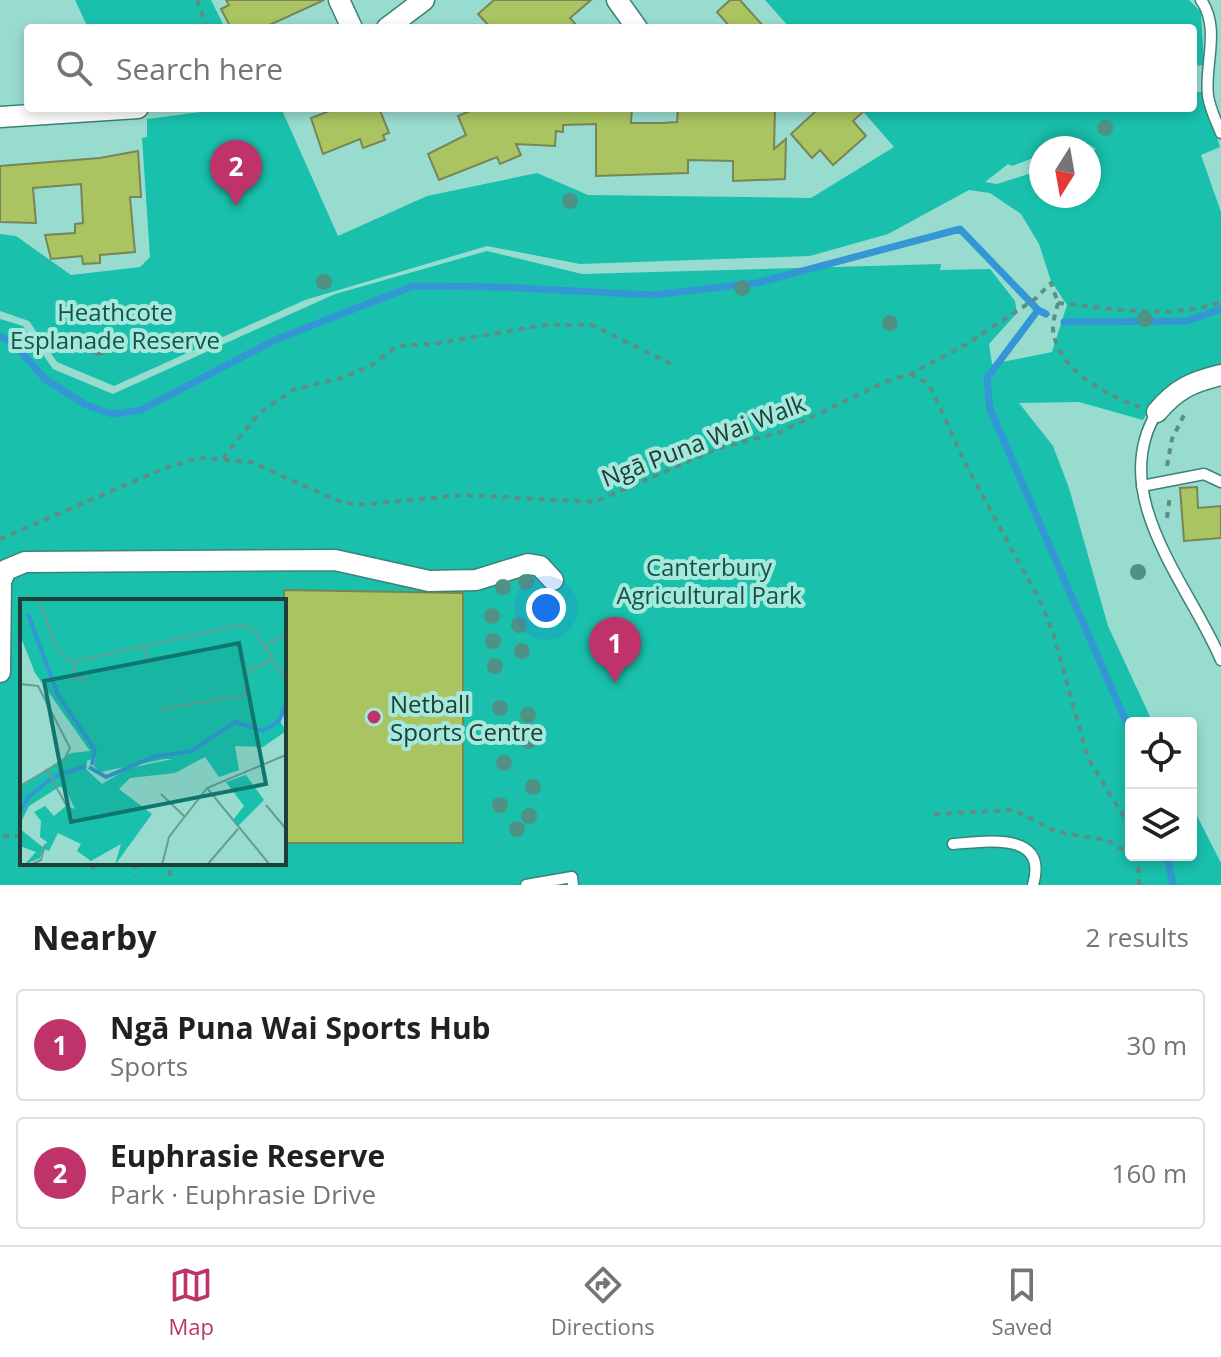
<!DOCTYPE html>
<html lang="en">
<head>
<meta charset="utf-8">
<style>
  body { margin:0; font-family:"Open Sans",sans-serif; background:#f2f2f2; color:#202124 }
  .controls { position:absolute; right:24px; bottom:24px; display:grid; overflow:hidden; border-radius:8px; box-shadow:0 4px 12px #0003 }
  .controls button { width:72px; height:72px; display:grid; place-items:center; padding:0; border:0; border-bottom:2px solid #e0e0e0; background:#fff; color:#202124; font:40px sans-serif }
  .compass { position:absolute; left:1029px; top:136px; width:72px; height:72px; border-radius:50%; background:#fff; box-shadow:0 4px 12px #0003; rotate:191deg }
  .you { position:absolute; left:546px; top:608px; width:28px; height:28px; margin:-20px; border:6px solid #fff; border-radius:50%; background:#1a73e8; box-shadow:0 0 0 12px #1a73e833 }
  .badge { display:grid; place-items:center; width:52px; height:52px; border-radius:50%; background:#be336a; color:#fff; font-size:26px; font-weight:700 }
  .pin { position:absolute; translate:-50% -66px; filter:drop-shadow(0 2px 4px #0008) }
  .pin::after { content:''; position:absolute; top:42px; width:28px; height:24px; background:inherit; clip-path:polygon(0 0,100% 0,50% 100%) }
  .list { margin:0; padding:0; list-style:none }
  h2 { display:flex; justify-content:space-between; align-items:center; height:104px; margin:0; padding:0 32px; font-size:34px }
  h2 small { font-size:26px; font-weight:400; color:#757577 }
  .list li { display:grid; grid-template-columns:52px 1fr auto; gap:24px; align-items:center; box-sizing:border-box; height:112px; margin:0 16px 16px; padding:0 16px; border:2px solid #e0e0e0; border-radius:8px }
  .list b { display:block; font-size:30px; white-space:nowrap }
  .list p { margin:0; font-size:26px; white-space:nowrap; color:#757577 }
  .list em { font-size:26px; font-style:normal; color:#757577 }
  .icon { flex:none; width:44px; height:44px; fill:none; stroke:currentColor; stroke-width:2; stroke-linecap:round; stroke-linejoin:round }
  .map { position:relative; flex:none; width:1221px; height:885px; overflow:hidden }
  .search { position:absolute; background:#fff; box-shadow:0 4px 12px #0003; left:24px; right:24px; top:24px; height:88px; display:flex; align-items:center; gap:20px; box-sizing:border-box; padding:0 28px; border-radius:8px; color:#757577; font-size:30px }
  .sheet { height:360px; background:#fff }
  nav { display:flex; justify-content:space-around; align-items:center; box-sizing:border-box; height:112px; border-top:2px solid #e0e0e0; background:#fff; font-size:22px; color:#757577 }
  nav a { display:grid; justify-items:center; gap:4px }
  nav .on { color:#be336a }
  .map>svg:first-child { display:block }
</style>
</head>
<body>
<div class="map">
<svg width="1221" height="885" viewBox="0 0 1221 885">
  <rect width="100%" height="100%" fill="#98dccf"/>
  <g fill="#19c0ac" fill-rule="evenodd">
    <path d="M75 0H211L225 28H88Z"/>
    <path d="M765 0H1189L1201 12 1204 65 1193 66V28H790Z"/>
    <path d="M1193 92H1203L1220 147 1201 155 1221 212V365C1186 374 1160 387 1143 420L1079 402 1019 403 1053 446 1069 488 1108 626 1153 723H1131V855H1191V804L1221 863V885H0V319L23 326 53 369 113 394 335 294 487 251 582 274 941 264 940 270 990 269 1015 301 1017 313 989 344 992 364 1052 352 1067 305 1051 281 1039 244 1021 214 990 193 969 190 888 234 810 256 580 264 487 246 305 300 114 386 57 362 29 321 0 311V234L16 236 71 275 140 267 150 257 142 138 147 137V119L232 108H281L338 236 427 196 537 173 588 195 811 198 894 147 860 108H1193ZM1088 144 1096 149 1089 154V196H1041V170L997 184 985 182 1008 164 1012 166 1041 155V148ZM22 601H284V863H22Z"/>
  </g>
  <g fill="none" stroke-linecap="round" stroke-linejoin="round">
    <g stroke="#3496d4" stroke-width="7">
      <path d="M1038 310 987 378 990 409 1131 733"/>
      <path d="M1064 322 1187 321 1221 309"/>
      <path d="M0 336 15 345 45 379 86 405 112 414 141 410 275 340 413 286 498 287 652 295 757 283 960 229 1038 310 1046 314"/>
      <path d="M1167 855 1173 885"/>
    </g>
  </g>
  <g fill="#aac461" stroke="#788555" stroke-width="2">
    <path d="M226 0H324L263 28H231L221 9 229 5Z"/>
    <path d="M494 0H591L570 18 579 28H491L478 14Z"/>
    <path d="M730 0H740L765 28H731L717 12Z"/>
    <path d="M337 108H379L389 133 383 135 385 140 363 148 360 139 323 154 311 118Z"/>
    <path d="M477 108H632L631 123H661L677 122 678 108H775L774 149 786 139 785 179 733 181V161L688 160V173L596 176V124L563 125V132L556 131 555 146 516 144 521 155 500 164 497 157 439 180 428 154 466 135 458 116Z"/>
    <path d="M819 108H867L853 121 866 136 833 165 820 150 812 158 791 134Z"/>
    <path d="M138 151 141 197H130L135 252 100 255V263L83 264 82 256 51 259 45 235 75 233V224L83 223 81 184 33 188 36 223 0 222V166L100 158Z"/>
    <path d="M1197 487 1198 508 1221 506V538L1184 541 1180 488Z"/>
    <path d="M284 590 463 593V843H284Z"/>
  </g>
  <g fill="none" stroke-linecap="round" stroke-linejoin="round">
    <g stroke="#3e8176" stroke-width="13">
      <g id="service">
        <path d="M1201 0C1221 28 1204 66 1208 96 1210 109 1216 121 1221 133"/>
        <path d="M1157 412C1106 495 1190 586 1221 660"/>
        <path d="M1142 486 1204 474 1221 482"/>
        <path d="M953 844C984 842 1049 830 1033 885"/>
        <path d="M526 885 572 877 573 885"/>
      </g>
    </g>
    <g stroke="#3e8176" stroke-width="23">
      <g id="minor">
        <path d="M339 0 352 28"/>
        <path d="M617 0 637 28"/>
        <path d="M387 28 424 0"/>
        <path d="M0 117 138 108"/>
        <path d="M1157 412C1176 389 1192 382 1221 375"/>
        <path d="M0 672 1 581 6 570 25 562 335 560 429 581 476 580 528 564 540 566 553 580"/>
      </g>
    </g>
    <g stroke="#5d8d84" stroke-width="4" stroke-dasharray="6 6" stroke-linecap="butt">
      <path d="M197 0 207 28"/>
      <path d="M1058 303C1056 311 1053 320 1053 328 1055 369 1108 396 1140 407"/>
      <path d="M1058 303C1109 308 1172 320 1221 302"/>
      <path d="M910 374 926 382 933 392 967 467 1040 601 1053 633 1088 758 1131 829"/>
      <path d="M223 458 259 413 295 389 342 378 372 365 397 346 433 344 545 325H592L673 365"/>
      <path d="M1167 466 1172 439 1184 415"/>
      <path d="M1167 518 1170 495"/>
      <path d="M0 539 165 468 199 458 251 462 336 500 358 505 465 495 595 502 719 448 778 433 885 382 910 374 967 344 1035 299 1051 283 1058 303"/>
      <path d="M20 600H35"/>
      <path d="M934 814 1014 810 1057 832 1107 840 1131 855"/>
      <path d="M3 836H22"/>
      <path d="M1138 855 1139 885"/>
      <path d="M93 863V875"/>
      <path d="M135 863 136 876"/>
      <path d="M170 876V863"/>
    </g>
    <use href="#service" stroke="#fff" stroke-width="10"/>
    <use href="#minor" stroke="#fff" stroke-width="20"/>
  </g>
  <g fill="#509186">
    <circle cx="1105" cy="128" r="8"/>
    <circle cx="570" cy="201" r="8"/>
    <circle cx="324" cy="282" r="8"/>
    <circle cx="742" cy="288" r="8"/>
    <circle cx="1145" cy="319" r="8"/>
    <circle cx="890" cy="323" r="8"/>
    <circle cx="99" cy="348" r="8"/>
    <circle cx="1138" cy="572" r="8"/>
    <circle cx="526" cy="582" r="8"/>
    <circle cx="503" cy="587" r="8"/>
    <circle cx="492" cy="616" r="8"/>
    <circle cx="519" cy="625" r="8"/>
    <circle cx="493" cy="641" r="8"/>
    <circle cx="522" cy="651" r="8"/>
    <circle cx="495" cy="666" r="8"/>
    <circle cx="500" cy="708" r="8"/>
    <circle cx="528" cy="715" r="8"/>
    <circle cx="502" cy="734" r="8"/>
    <circle cx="529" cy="741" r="8"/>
    <circle cx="504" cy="763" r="8"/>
    <circle cx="533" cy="787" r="8"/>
    <circle cx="500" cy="805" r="8"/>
    <circle cx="529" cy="816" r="8"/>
    <circle cx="517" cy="829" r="8"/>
  </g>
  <circle fill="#be336a" stroke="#a5e9dc" stroke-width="3" cx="374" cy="717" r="8"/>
  <g text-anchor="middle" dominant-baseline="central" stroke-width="8" stroke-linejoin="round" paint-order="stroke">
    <g font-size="24" fill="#15534a" stroke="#a5e9dc">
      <text x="115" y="311">Heathcote<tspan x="115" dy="28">Esplanade Reserve</tspan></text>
      <text x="709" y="566">Canterbury<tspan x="709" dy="28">Agricultural Park</tspan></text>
    </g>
    <g font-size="24" fill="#213d38" stroke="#a5e9dc">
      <text transform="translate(703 440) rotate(-21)">Ngā Puna Wai Walk</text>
    </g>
    <g font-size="24" fill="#213d38" stroke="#a5e9dc" text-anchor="start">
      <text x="390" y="703">Netball<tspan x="390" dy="28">Sports Centre</tspan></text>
    </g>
  </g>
  <g transform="translate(20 599)">
    <rect width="266" height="266" fill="#98dccf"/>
    <path d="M0 0H266V114L260 122 266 132 243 148 215 147 219 171 199 178 185 158 155 174 110 179 99 190 132 215 95 266 101 245 71 262 57 252 61 245 38 234 29 252 23 250 20 259 4 266 16 253 0 247V230L24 249 27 243 20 238 21 222 14 213 25 207 34 217 46 207 55 210 45 189 39 188 9 207 0 225V188L51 154 70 152 15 74 0 36ZM76 158 74 167 80 173 145 160H153L109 169 82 185 66 170 67 162ZM226 176 244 201 218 227 213 221 224 207 206 183Z" fill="#19c0ac" fill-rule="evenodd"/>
    <path fill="none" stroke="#3496d4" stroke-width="4" d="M8 15 38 96 75 151 72 166M69 168 86 178 133 158 171 152 215 123 243 132 259 122 266 105M34 178 66 167M0 213 9 197 31 180"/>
    <path fill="none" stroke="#689c93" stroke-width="2" d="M18 0 37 50 52 63 221 26 235 32 266 82M123 46 127 63 144 57M245 48 266 34M55 64V80H68M228 67 233 70 252 60M0 85 18 87 50 149 44 161 0 187M140 110 225 96V77L232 70M26 170 57 225M187 189 250 266M141 195 164 217M246 206 266 230M10 266 21 261 25 245M142 266 149 238 187 189 266 156M187 266 218 230"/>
    <path fill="#0f766e" fill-opacity="0.15" stroke="#0f766e" stroke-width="4" d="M219 44 246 185 51 223 24 82Z"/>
    <rect width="266" height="266" fill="none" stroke="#213d38" stroke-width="4"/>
  </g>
</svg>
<div class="controls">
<button><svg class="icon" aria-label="locate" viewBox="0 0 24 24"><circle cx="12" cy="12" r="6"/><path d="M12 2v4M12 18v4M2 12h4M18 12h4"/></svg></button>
<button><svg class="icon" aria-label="layers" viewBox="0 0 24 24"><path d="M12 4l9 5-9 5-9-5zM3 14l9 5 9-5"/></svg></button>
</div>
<svg class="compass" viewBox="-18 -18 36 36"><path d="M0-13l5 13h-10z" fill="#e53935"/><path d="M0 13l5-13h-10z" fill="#757577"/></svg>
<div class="you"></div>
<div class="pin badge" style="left:615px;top:683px">1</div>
<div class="pin badge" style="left:236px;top:206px">2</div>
<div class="search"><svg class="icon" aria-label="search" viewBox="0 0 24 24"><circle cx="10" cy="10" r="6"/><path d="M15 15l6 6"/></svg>Search here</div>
</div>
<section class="sheet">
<h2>Nearby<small>2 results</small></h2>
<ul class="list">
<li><span class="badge">1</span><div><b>Ngā Puna Wai Sports Hub</b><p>Sports</p></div><em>30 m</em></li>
<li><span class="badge">2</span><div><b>Euphrasie Reserve</b><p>Park · Euphrasie Drive</p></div><em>160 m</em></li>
</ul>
</section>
<nav>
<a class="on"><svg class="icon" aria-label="map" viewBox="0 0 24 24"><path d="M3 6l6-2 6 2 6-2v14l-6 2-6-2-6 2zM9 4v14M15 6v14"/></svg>Map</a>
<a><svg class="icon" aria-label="directions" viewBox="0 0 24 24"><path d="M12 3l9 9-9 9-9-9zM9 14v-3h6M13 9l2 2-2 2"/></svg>Directions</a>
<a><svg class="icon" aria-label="saved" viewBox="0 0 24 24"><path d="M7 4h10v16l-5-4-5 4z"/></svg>Saved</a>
</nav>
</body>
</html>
